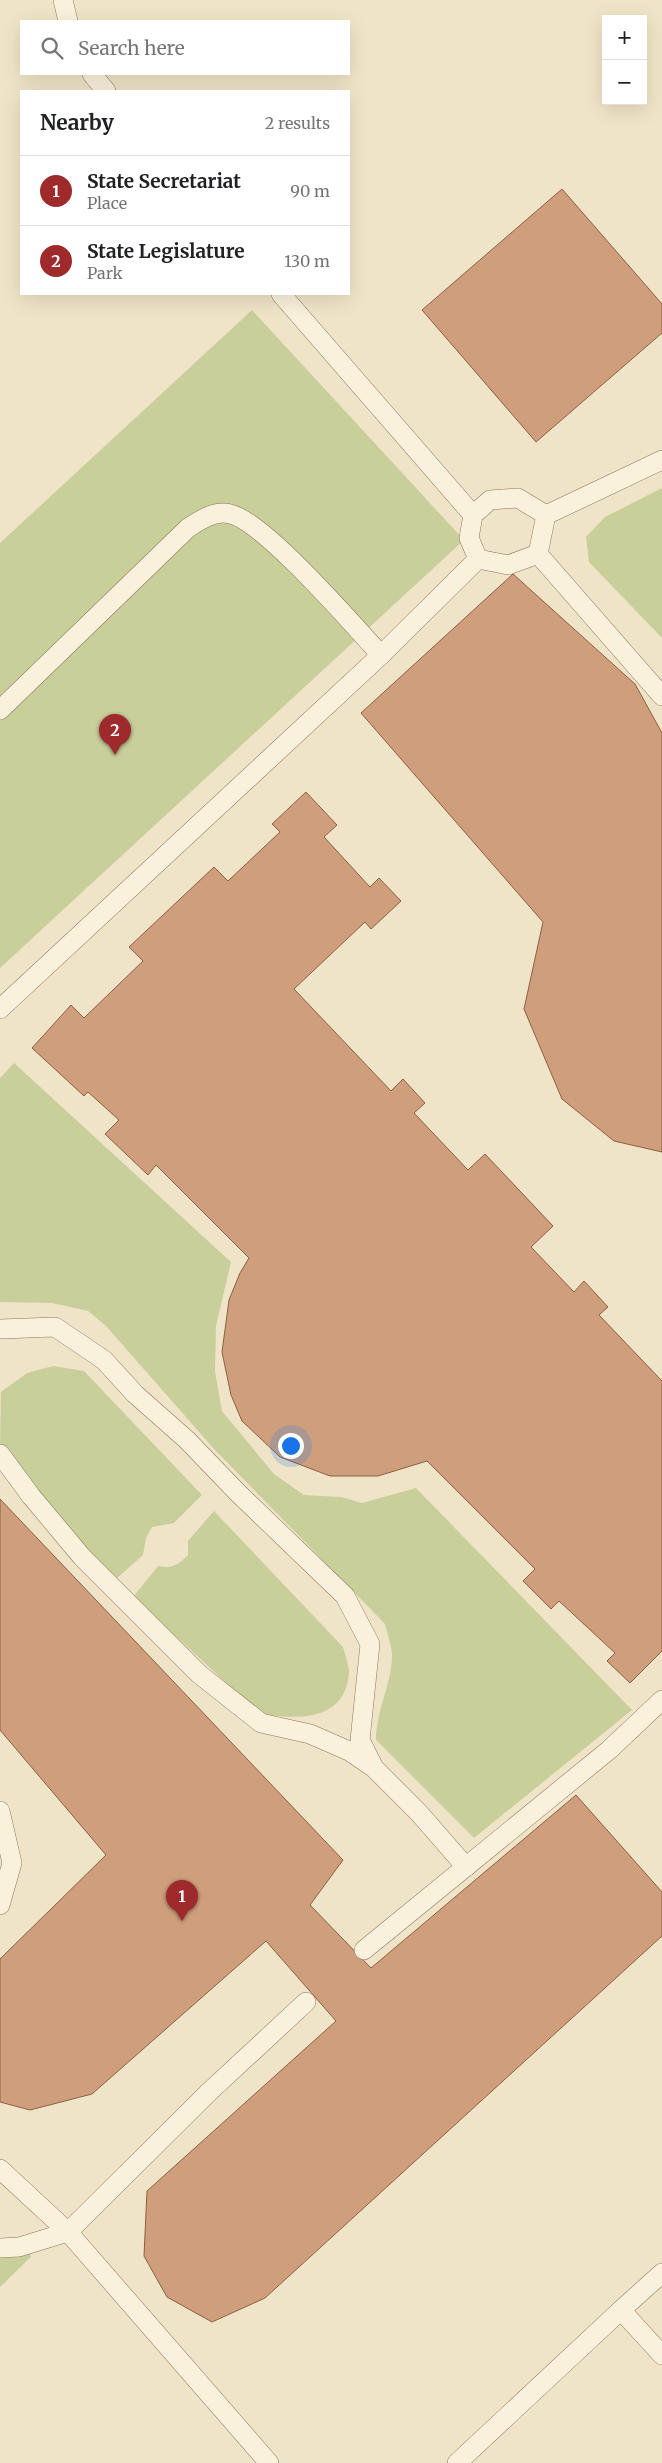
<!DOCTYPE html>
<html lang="en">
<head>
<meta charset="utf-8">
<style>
  body { margin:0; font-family:Merriweather,serif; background:#f6f6f6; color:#202124 }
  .controls { position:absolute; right:15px; top:15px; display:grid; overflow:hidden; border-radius:0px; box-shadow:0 5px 20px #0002 }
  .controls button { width:45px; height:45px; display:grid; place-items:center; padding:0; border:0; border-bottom:1px solid #e0e0e0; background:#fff; color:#202124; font:25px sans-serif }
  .you { position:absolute; left:290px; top:1445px; width:18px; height:18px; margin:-12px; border:4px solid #fff; border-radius:50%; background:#1a73e8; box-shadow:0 0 0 8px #1a73e833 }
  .badge { display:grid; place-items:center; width:32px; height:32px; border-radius:50%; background:#9e2a2b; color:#fff; font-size:16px; font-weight:700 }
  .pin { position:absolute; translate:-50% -41px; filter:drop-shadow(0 1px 2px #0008) }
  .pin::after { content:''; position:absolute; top:26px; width:18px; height:15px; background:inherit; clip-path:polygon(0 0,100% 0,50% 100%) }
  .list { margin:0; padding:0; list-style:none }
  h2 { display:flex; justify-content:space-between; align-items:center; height:65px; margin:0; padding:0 20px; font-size:21px }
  h2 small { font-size:16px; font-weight:400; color:#757577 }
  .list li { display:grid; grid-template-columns:32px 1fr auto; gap:15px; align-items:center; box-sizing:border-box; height:70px; padding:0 20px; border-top:1px solid #e0e0e0 }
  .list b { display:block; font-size:19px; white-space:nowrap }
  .list p { margin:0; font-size:16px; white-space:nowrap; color:#757577 }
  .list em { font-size:16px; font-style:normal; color:#757577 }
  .icon { flex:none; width:28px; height:28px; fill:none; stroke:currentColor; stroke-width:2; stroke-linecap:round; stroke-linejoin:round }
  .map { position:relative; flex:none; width:662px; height:2463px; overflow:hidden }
  .search { position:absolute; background:#fff; box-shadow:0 5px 20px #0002; left:20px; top:20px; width:330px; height:55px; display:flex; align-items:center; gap:12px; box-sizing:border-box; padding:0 18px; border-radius:0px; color:#757577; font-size:19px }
  .panel { position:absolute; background:#fff; box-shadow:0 5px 20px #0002; left:20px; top:90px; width:330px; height:205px; border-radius:0px }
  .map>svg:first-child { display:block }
</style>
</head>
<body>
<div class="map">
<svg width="662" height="2463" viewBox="0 0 662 2463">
  <rect width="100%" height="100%" fill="#f0e4c8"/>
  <g fill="#c9cf9b">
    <path d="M252 310 464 540 0 968V543Z"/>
    <path d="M662 488V638L589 562 586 537 605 517Z"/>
    <path d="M14 1063 231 1262 216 1326 215 1371 222 1411 274 1474 304 1495 341 1497 362 1503 416 1488 632 1710 474 1838 376 1740C376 1712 390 1687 392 1659 393 1648 387 1634 385 1624L214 1449 106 1326 88 1311 52 1303 0 1302V1078Z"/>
    <path d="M53 1366 84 1371 202 1495 174 1523 152 1527 146 1538 143 1555 115 1580 0 1449 1 1392 27 1373Z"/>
    <path d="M214 1511 343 1647C345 1654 349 1665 349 1673 345 1723 296 1719 260 1714L133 1597 158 1566C172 1569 178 1565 188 1555V1541Z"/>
    <path d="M29 2249 31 2257 0 2287V2257Z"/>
  </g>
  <g fill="#cf9f7d" stroke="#8d5f41">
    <path d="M562 189 662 304V333L536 442 422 310Z"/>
    <path d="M513 574 635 684 662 733V1152L614 1141 562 1099 524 1009 543 922 361 713Z"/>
    <path d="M306 792 337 825 324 837 370 887 379 878 401 901 371 929 365 922 294 989 391 1091 403 1079 425 1103 414 1113 468 1170 485 1154 553 1226 531 1247 574 1292 584 1281 608 1307 599 1315 662 1381V1651L630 1683 607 1661 615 1653 559 1601 551 1609 523 1581 535 1569 427 1461 378 1476H330L280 1457 242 1421 231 1395 222 1352 229 1300 240 1273 249 1258 156 1165 148 1175 105 1134 119 1120 88 1092 84 1096 32 1048 71 1005 84 1018 143 961 129 947 214 867 228 881 280 832 272 824Z"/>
    <path d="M0 1499 343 1860 310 1905 371 1968 576 1795 662 1892V1936L265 2298 212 2322 167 2297 144 2256 147 2191 336 2021 266 1941 92 2094 30 2110 0 2102V1959L106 1855 0 1730Z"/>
  </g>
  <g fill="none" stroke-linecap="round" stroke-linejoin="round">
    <g stroke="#8d765c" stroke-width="20">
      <g id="lane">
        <path d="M63 0 68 21"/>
        <path d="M92 74 106 91"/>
        <path d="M281 294 473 515"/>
        <path d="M518 498 546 515 538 554 508 565 478 559 469 538 473 515 490 500Z"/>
        <path d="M546 515 662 460"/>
        <path d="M538 554 662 696"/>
        <path d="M0 710 188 528C200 520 215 510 230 514 264 521 354 626 381 655"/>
        <path d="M0 1009 381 655 478 559"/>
        <path d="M0 1329 55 1327 104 1360 135 1394 187 1440 238 1493 345 1596 370 1644 360 1740 373 1766"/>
        <path d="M0 1454 31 1496 82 1557 199 1674 261 1723 310 1734 349 1751 374 1768 419 1813 466 1867"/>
        <path d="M0 1811 12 1863 0 1905"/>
        <path d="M364 1950 609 1750 662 1700"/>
        <path d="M0 2169 68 2232 269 2463"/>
        <path d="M0 2248 19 2247 68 2232 209 2092 306 2002"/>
        <path d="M621 2310 662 2273"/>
        <path d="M457 2463 621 2310 662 2355"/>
      </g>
    </g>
    <use href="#lane" stroke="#faf1dc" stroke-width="19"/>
  </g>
</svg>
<div class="controls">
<button>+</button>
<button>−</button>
</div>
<div class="you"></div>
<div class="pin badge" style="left:182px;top:1921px">1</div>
<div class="pin badge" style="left:115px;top:755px">2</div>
<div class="search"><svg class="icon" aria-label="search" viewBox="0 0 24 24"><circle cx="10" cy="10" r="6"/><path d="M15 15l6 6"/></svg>Search here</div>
<section class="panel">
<h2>Nearby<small>2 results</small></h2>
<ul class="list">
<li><span class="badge">1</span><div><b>State Secretariat</b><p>Place</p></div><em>90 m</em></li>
<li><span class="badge">2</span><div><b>State Legislature</b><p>Park</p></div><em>130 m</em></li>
</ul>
</section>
</div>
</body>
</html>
